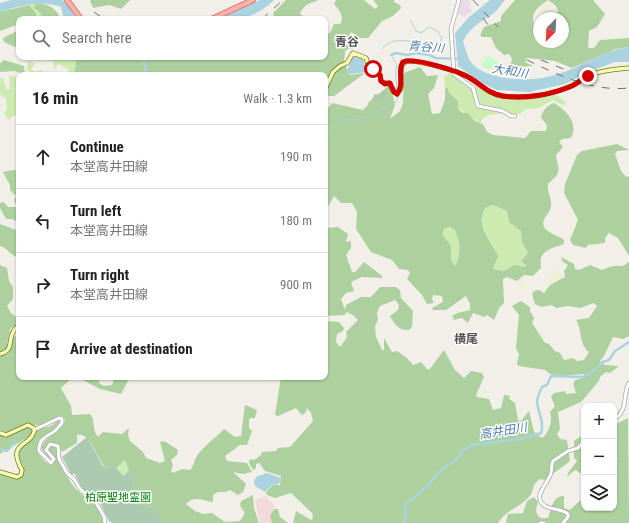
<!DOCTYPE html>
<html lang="en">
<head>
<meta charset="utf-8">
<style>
  body { margin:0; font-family:"Roboto Condensed","Noto Sans JP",sans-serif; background:#f2f2f2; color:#222 }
  .controls { position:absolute; right:12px; bottom:12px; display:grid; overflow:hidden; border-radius:8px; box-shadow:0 1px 3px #0004 }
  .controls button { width:36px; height:36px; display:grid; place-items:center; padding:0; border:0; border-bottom:1px solid #e0e0e0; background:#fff; color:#222; font:20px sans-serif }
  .compass { position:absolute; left:533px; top:12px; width:36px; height:36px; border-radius:50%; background:#fff; box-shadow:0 1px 3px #0004; rotate:204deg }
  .stop { position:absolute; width:12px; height:12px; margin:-9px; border:3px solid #d40000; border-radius:50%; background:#fff }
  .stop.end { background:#d40000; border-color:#fff; box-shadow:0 1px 4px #0008 }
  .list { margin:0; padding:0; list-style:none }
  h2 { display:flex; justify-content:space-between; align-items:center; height:52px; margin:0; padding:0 16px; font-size:17px }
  h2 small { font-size:13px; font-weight:400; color:#767676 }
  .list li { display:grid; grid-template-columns:26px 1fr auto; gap:12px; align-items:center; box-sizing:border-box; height:64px; padding:0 16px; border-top:1px solid #e0e0e0 }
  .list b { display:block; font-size:15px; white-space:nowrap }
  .list p { margin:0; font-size:13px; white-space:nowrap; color:#767676 }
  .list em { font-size:13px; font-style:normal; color:#767676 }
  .icon { flex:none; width:22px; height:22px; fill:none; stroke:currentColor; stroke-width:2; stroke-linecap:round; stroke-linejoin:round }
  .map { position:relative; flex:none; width:629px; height:523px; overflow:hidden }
  .search { position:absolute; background:#fff; box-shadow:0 1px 3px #0004; left:16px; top:16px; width:312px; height:44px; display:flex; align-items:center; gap:10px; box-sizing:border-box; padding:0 14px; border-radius:8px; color:#767676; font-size:15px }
  .panel { position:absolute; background:#fff; box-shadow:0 1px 3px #0004; left:16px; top:72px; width:312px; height:308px; border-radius:8px }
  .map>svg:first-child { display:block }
</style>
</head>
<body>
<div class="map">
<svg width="629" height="523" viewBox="0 0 629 523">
  <rect width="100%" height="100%" fill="#f2efe9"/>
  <path fill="#f2dad9" d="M266 496 275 506 270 516 272 523H260L255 500Z"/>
  <path fill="#ebdbe8" d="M460 0H468L471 4 470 7 472 11 464 17 455 13Z"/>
  <g fill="#eef0d5">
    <path d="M548 2 552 6 547 10 553 14 551 18 544 15 542 18H539L538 28 535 27V21L541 7 543 8 542 5Z"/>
    <path d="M557 269 565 277 551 284 546 277Z"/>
    <path d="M524 277 529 290 517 286 519 284V279Z"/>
  </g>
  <g fill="#cdebb0">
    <path d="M35 3V10L41 14 42 19H36V13L29 5Z"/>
    <path d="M41 57H77L74 75H69L68 69 59 64 54 69 53 61 41 59Z"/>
    <path d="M28 61 35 63 31 70 38 72 39 70 54 75H34L27 69Z"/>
    <path d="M449 73 462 79 469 86 478 87 494 95 509 98H532L553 93 565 101 566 105 560 104 553 100 539 108 526 109 520 114C507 115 486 110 480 123L458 108V101L449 93 447 88 445 89 444 77Z"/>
    <path d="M9 76H19V115L13 116 8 120 4 112 7 110 6 98 0 95V78H3L7 90 10 88Z"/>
    <path d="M493 205 507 211C508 220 510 225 520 229L523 242 528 253 522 259 526 265 524 267 514 265 504 271 493 270 496 260C489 243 475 226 485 208Z"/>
    <path d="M450 227 455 230C456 235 458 238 459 243 460 249 459 261 455 266L451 260V246L442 234 444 229Z"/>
    <path d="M125 460 129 471 123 476 116 468Z"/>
  </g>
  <g fill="#add19e" fill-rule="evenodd">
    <path d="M90 0H130L121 9 109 5 93 8Z"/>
    <path d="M286 0H319C310 4 304 3 300 14L307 19H274L273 13Z"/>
    <path d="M336 0H364L375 9 378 6 373 0H394V2L400 5 401 8 393 16 382 21 368 38H360L351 32 349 36 354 46 352 49H348L345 51 344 63 350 75 365 73 334 96H325V90L332 78 328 77 325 81 326 74 323 72 320 75H74L77 57H325V33H330L334 24H340C345 18 339 9 334 4Z"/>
    <path d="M515 0H593L605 14 597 27 589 31 588 48H594L600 40 629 38V47L616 49 572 68 555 61 527 58 525 62 533 66 520 67 511 64 512 59 509 54 504 55 496 48 491 37H482L480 35 484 27 501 21V16ZM548 0 556 6 558 12 553 18H563V42H539V31L536 30C529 14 535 9 548 0Z"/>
    <path d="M36 3C47 4 54 6 60 17L59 19H42L41 14 34 8Z"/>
    <path d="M29 5 36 13V19H19V24L0 31V12Z"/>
    <path d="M19 30V46L15 47 4 42 3 38Z"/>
    <path d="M4 60 24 66 25 75 15 71 0 72V63Z"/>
    <path d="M420 67 427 76 438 75 434 88 428 94 432 114 440 113 445 100V89L447 87 449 93 458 101V109L463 113H468L475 121 483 124 487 132 493 135 525 138 531 131H546L547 125 541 118C542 111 547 105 554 103 566 110 579 123 571 138L562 139 559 142 563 147 556 155C559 174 562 171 548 184 547 192 552 199 551 206 550 213 546 214 544 220 539 231 558 235 564 240V244C556 247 544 249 541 258 540 261 541 265 541 268L533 276 524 275 517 281 507 277 503 279 504 303 499 308 494 320 487 315 484 317 473 313 468 323 462 318 454 320 452 316 457 313 470 310V304L466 296 446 310H433L432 308 443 302 442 296 433 295 432 299 434 303 427 304 422 295 407 279 410 273 408 270 399 269 392 260 371 252 356 229 357 212 352 203H341L334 196 328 207 325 205V112L332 103 363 110 367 106 369 102 387 87H391L395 105 390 119 400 111 403 103 404 73ZM493 205 507 211 509 222 521 231 522 242 528 253 521 261 526 265 525 267 514 265 504 271 493 269 498 256C490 239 475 227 485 208ZM450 227 455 230C456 235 458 238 459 243 460 249 459 261 455 266L451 260V246L442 234 444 229Z"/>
    <path d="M617 144 629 150 617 151 615 154 621 171 626 177 629 176V256L618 238 609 233 605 238V243L588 245 586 248 573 245 570 240 578 220 564 193 565 184 577 155 582 151Z"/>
    <path d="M13 170H19V223L12 219H6L0 208V203L4 202 8 207H17L14 200 16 196 10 190V185L3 172Z"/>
    <path d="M0 224 19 231V258C12 257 8 248 0 246Z"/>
    <path d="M338 227 348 234 346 242 351 241V248L346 255 352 272H355L364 262 382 276V278L362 277 351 282 354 291 346 293 341 299 345 310 346 305 361 297H371L380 287H396L400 290 401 298 413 311 412 327 409 330C399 331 394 324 390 316L398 310 399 305 395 300 380 306 377 313 378 319 375 327 376 337 382 350H384V338L392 352 397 351 407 358 413 365 421 362 427 369H430L444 350 455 370 464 378 471 371 482 373 484 377 476 395 477 397 489 399 493 410 501 408 504 395 510 396 509 399 515 403 518 420 521 421 529 411 534 432 542 438C549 433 553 420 550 412L555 406 551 397 554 393 565 391 566 394 576 393 573 384 575 380 585 377 584 374 560 376 550 374 545 370 519 366 517 364 519 354 516 348 519 315 512 306 521 301 530 307V311L534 318 532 323 545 343 549 344 555 351 560 353 564 360 573 358 577 361 584 360 589 352C579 345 582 329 576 320L589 318 597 306 594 303 580 308 568 306 556 308 552 305 541 307 535 304 532 294 534 291 539 290 544 293 550 285 565 277 564 271 568 265 562 261 561 257 574 264 575 269 579 270 590 265 602 270C605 269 611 266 615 266 621 266 624 267 629 261V336L623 339 613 337 604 356 600 361 605 365 619 366 610 373 606 372 600 377 599 381 581 402 558 412 560 429 557 434 560 439 567 440 570 461 545 480 540 479C531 485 535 490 529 497 519 508 506 510 498 523H293L296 511 311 520 313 518 312 513 291 493 275 498 267 495 266 492 273 485H280L281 476 265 471 259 463 256 464V468L253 470 249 463 250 459 254 460 261 455 262 452 276 451 278 448 290 447 313 421 311 413 307 408 306 412 302 415 296 408 278 416 275 415 281 377H325V321L339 322 344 328 343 331 337 334 336 342 339 346H341L347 337 346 332 358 320 353 315 346 312 345 315 325 316V228Z"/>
    <path d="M0 265 7 268 9 281 13 287V299L7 306 11 313 19 319V323L10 329 6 349 0 352Z"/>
    <path d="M19 335V377H73L61 388 71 406 72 415 90 414C96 420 91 429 98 437L103 432 122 434 129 428 128 435 130 441 143 452 146 458 160 463 165 461 160 442 164 441 178 450 177 455 171 460 173 465 171 471 173 473 182 469 190 470C194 466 194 460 197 456 204 445 216 438 224 429L235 437 241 436 245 405 257 410 255 418H251L249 420V428L252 431 247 445H240L225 456 227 461 247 463 252 472 242 474 233 472 246 484 243 492 238 495 230 490 225 492H218L213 495V502C203 501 195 495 186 504L195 511 203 514 212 513 225 522 240 521 245 513 240 506 241 501 253 495 254 508 259 523H163L154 507 141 505 125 460 116 468 113 464 107 468C96 461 92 432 77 435V443L62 452 59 446 51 443 46 449 50 457 49 459 41 448C46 434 64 432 65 419L62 416H59L47 425H30L9 433 0 431V356L9 353 13 337Z"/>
    <path d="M77 377H99V383L104 386 112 385 115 377H127L128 381 121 394 100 389Z"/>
    <path d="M628 418 629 523H506L508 514 523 513 527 501 534 497 538 502C536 510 534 513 541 518H548C552 508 552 496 564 496V508L570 510 584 497V508H614V425Z"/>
    <path d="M59 420 61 423C53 432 29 441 41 457 44 460 46 463 50 465L54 462 55 459 47 449 51 446 56 447C57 450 56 454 57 457 60 467 67 476 72 484 84 501 98 499 103 523H0V473L13 478 22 476 24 467 17 456 20 447 36 430 51 426Z"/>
    <path d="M27 426 33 429 30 436 0 454V434L3 436Z"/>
    <path d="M584 434V475L575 470 567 477 568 473 577 461 574 458V441Z"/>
    <path d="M274 509H278L280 517 288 523H272L270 516Z"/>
  </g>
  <g fill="#aacbaf">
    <path d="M384 90 386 91 385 98 382 101 378 99H372L375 94 380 95Z"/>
    <path d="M87 437 102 465 107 468 113 464 123 476 129 471 141 505 154 507 163 523H112L109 521 98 499 82 489 75 474H71L62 457Z"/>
  </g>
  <path fill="#c8facc" d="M488 55 499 62 491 70 481 66Z"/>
  <g fill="#aad3df">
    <path d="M12 0H62L68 5 76 19H64L61 7C40 0 21 6 0 12V3Z"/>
    <path d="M260 0H274C256 17 244 19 220 19Z"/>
    <path d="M490 0H505C501 4 498 10 494 13 480 23 472 25 463 41 466 51 468 62 477 68 496 81 533 82 555 75 580 68 602 51 629 47V62H615L588 72 565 84 529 92 497 90 482 83 458 66 455 33 469 17Z"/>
    <path d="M354 55 363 58 366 71C361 74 355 73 350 74L347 70Z"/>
    <path d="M267 473 281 478 279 484 272 485 265 492 255 486 254 482 256 477Z"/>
  </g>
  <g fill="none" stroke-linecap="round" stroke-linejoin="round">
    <g stroke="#aad3df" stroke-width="1">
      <path d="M382 49C395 31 422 47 439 47L442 38 437 31 429 27 421 33 416 31 411 21"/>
      <path d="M391 55 397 65C394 75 397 82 397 93"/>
      <path d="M325 131C332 128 342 121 347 120 351 119 356 120 360 119 363 119 392 105 396 102L398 96"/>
      <path d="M615 464 629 463"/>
    </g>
    <g stroke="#aad3df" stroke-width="2.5">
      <path d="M391 55 396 53 407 55 416 53 429 55 436 58 460 59"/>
      <path d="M144 57 146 75"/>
      <path d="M0 449 7 451 16 441"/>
      <path d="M405 523 406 503 414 498 429 485 440 470 457 459 462 451 473 445 521 439 541 433C545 421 537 412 537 400 538 396 540 391 542 387L547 385 551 376 583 377 595 370 603 362 609 360 615 351 629 342"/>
    </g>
    <g stroke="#a9a9a9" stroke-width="4.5">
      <g id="tertiary">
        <path d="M459 0 451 29 454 74 473 88 478 106 503 111 511 116H515"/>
        <path d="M614 419C629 411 622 395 629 383"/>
        <path d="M34 430 59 418 62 419V423C59 426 56 431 52 433 44 437 38 441 39 451L51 463 54 459 46 450 50 444 58 446 59 459 67 473 74 479 81 490 95 501 104 516 105 523"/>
        <path d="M540 523H544"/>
        <path d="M563 523 568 517V514C560 508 552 510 545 506 531 497 549 482 551 473 552 468 551 465 553 461L568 451 578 448 584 441"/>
      </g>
    </g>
    <g stroke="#707d05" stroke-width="5">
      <g id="secondary">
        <path d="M325 89 333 72 340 66 347 63 353 53 366 58 369 67 380 75 381 81 385 83H389L394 92 397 94 401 88V66L406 61C419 60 459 71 470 78 481 85 489 94 502 96 525 99 550 95 571 86 576 84 580 81 584 78 596 71 615 69 629 68"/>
        <path d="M0 354C17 350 4 337 19 325"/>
        <path d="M0 433 6 435 28 425 35 429C31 448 6 441 22 470L21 475 17 477 0 472"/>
      </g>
    </g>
    <g stroke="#dc2a67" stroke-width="6">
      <g id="trunk">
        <path d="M67 0 81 19"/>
        <path d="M212 19 253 0"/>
      </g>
    </g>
    <use href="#tertiary" stroke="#fff" stroke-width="3"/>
    <use href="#secondary" stroke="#f7fabf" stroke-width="3.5"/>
    <use href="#trunk" stroke="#f2b4a3" stroke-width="5"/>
    <g stroke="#707070" stroke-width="1" stroke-dasharray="8 8" stroke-linecap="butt">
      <path d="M473 0 498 27"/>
      <path d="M94 12 104 19"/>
      <path d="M483 18 491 29"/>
      <path d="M262 19 283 0"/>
      <path d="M527 60C558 75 593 92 629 88"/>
      <path d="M541 60 566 70"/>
    </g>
  </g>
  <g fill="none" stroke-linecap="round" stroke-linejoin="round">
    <path stroke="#d40000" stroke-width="5" d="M373 69 380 75 381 81 385 84 390 83 394 92 397 94C405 85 397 71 403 62 414 57 457 71 468 77 480 83 488 94 503 96 525 99 551 95 572 86 578 83 582 79 588 76"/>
  </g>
  <g text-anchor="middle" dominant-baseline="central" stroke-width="3" stroke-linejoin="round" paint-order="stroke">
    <g font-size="11" fill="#0c8416" stroke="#fff">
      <text x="118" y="497">柏原聖地霊園</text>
    </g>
    <g font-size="12" font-weight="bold" fill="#555" stroke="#fff">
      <text x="347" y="42">青谷</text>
      <text x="466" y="339">横尾</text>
    </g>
    <g font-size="12" font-style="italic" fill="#4a7aab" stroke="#fff">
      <text transform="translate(426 47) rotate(5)">青谷川</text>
      <text transform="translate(510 71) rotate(9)">大和川</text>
      <text transform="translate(503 431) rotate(-9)">高井田川</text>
    </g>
  </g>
</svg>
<div class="controls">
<button>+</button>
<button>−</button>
<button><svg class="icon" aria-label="layers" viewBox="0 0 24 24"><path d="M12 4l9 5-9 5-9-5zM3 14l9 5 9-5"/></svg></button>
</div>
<svg class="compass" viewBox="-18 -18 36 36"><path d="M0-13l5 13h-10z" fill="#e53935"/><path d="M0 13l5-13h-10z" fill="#767676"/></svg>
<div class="stop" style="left:373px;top:69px"></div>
<div class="stop end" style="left:588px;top:76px"></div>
<div class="search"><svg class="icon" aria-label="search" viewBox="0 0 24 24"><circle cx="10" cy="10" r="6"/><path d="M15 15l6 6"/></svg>Search here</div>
<section class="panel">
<h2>16 min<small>Walk · 1.3 km</small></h2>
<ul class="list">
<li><svg class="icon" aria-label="ahead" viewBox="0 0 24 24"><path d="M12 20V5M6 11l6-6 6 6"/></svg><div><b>Continue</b><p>本堂高井田線</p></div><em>190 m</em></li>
<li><svg class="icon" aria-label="left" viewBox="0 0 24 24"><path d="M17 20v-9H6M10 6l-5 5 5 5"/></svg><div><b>Turn left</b><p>本堂高井田線</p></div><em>180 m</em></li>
<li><svg class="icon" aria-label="right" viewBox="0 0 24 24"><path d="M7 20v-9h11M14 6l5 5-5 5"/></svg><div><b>Turn right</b><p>本堂高井田線</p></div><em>900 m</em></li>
<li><svg class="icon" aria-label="arrive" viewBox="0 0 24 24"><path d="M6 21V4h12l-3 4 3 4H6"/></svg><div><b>Arrive at destination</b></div></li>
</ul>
</section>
</div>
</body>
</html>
